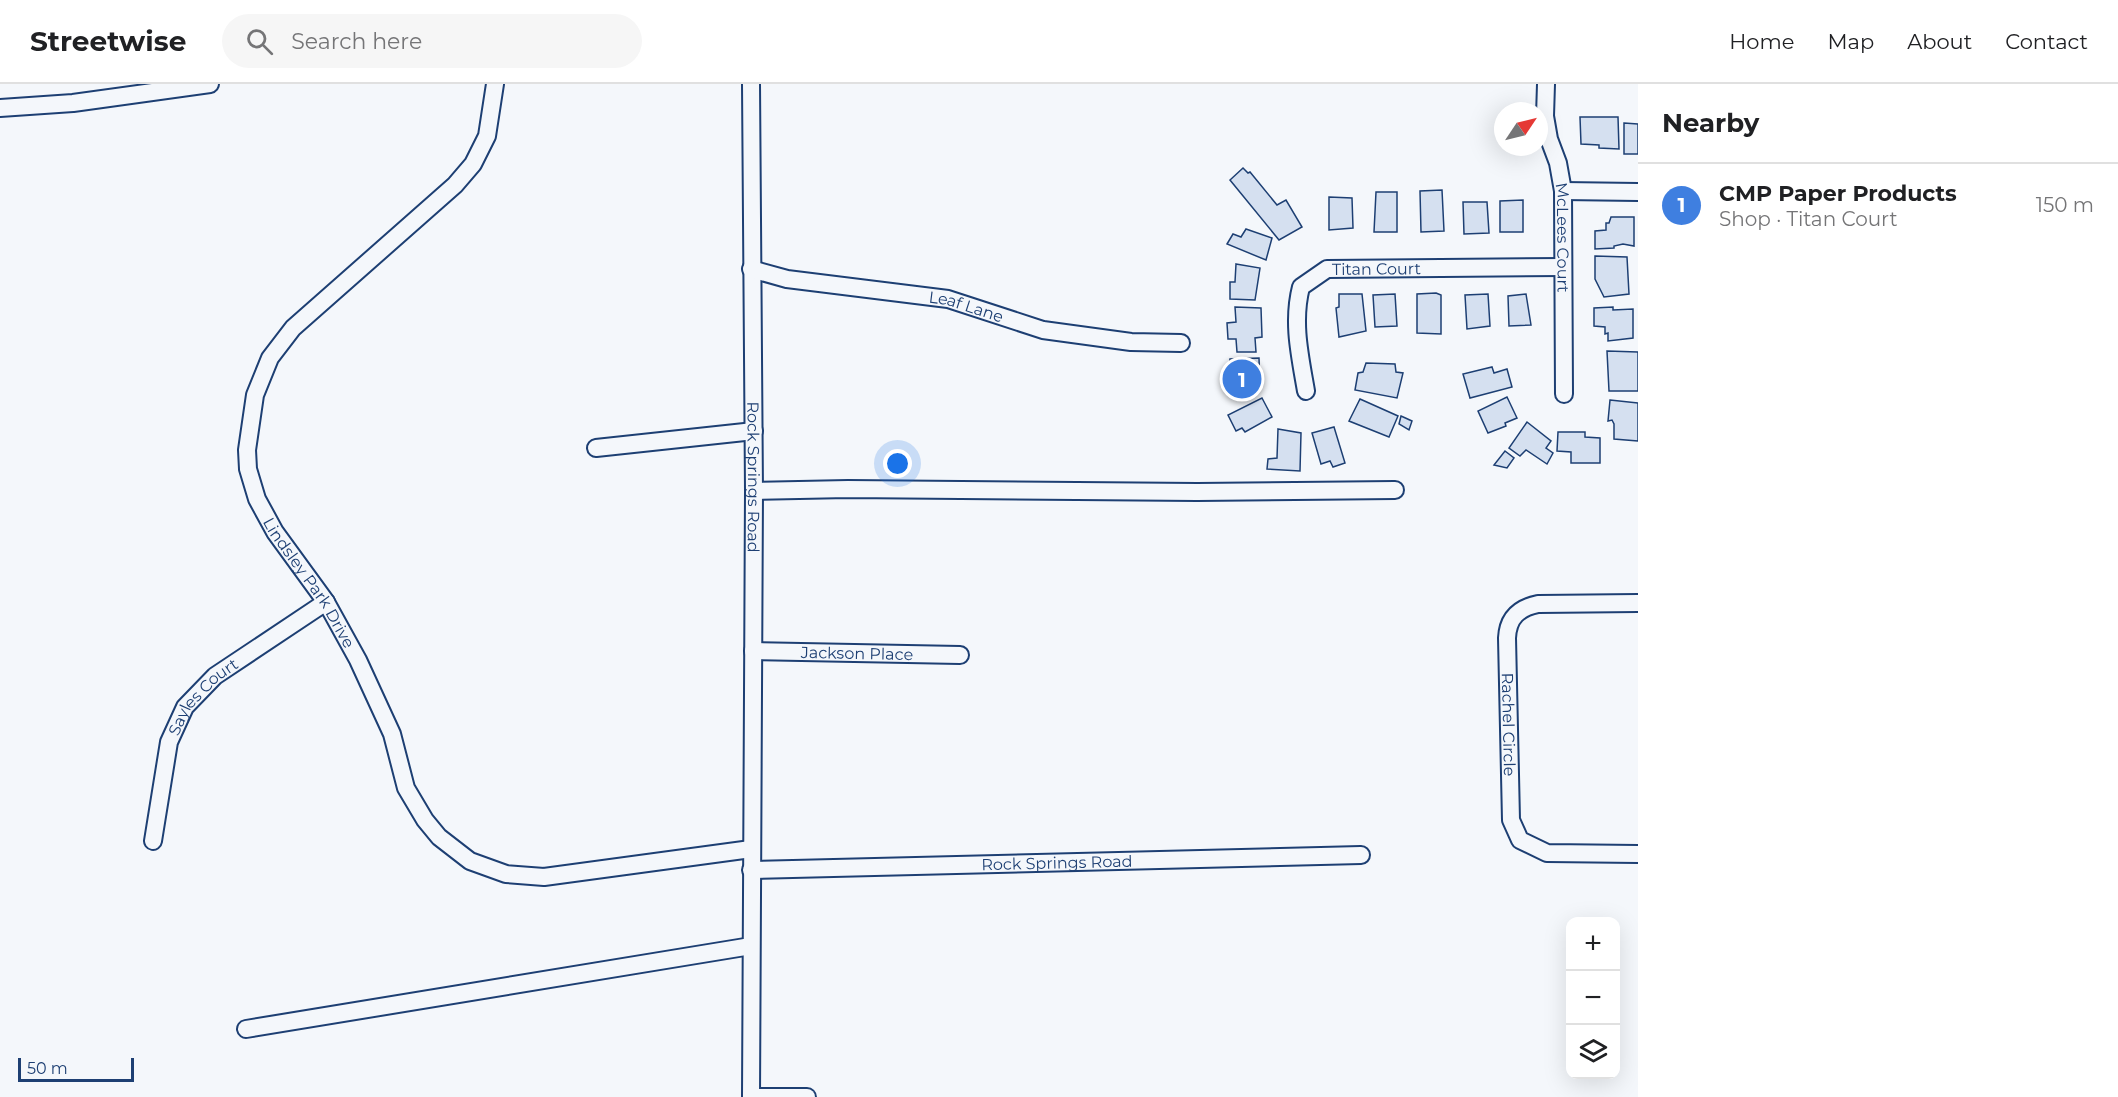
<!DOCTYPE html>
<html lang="en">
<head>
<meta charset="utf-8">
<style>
  body { margin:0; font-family:Montserrat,sans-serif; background:#f6f6f6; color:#202124 }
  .controls { position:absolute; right:18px; bottom:18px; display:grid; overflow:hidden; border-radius:12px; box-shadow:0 6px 24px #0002 }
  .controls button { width:54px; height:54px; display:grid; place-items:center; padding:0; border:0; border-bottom:2px solid #e0e0e0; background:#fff; color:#202124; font:30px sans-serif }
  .compass { position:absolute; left:1494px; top:18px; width:54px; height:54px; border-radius:50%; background:#fff; box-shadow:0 6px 24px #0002; rotate:55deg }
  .scale { position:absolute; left:18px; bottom:15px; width:116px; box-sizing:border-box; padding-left:6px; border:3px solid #1d3f73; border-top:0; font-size:16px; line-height:21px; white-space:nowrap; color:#1d3f73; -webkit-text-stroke:4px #f4f7fb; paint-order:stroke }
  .you { position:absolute; left:898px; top:380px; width:21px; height:21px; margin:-15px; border:4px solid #fff; border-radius:50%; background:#1a73e8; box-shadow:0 0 0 9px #1a73e833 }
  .badge { display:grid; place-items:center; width:39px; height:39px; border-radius:50%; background:#ea580c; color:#fff; font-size:20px; font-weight:700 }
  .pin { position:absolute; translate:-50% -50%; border:3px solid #fff; box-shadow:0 2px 6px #0006 }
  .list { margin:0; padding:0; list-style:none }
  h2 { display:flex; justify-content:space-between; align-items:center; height:78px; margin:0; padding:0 24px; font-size:26px }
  h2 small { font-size:20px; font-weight:400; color:#757577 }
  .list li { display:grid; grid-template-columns:39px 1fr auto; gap:18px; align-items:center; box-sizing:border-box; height:84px; padding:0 24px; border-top:2px solid #e0e0e0 }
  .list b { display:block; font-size:22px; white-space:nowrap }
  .list p { margin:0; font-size:20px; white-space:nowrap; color:#757577 }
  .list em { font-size:20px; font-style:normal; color:#757577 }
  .icon { flex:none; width:33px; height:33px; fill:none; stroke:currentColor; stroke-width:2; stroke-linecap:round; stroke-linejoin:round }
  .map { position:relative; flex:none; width:1638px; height:1013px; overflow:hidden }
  header { display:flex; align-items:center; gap:36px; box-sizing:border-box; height:84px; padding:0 30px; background:#fff; border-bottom:2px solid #e0e0e0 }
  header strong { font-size:28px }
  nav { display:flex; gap:33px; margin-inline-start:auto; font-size:21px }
  .search { width:420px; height:54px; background:#f6f6f6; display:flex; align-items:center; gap:15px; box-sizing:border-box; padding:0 21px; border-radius:33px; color:#757577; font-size:22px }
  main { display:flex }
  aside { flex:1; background:#fff }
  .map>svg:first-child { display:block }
</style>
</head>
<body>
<header>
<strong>Streetwise</strong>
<div class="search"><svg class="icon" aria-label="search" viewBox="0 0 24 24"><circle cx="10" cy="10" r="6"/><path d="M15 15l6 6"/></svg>Search here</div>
<nav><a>Home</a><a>Map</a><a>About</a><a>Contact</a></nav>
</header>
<main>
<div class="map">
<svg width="1638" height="1013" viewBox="0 0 1638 1013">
  <rect width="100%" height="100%" fill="#f4f7fb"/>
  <g fill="#d5e0f0" stroke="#1d3f73" stroke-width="1.5">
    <path d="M1580 33H1618L1619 65 1599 64V61L1581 60Z"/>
    <path d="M1624 39 1638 40V70H1624Z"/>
    <path d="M1243 84 1248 89 1250 88 1277 121 1286 116 1302 143 1279 156 1230 96Z"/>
    <path d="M1442 106 1444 147 1421 148 1420 107Z"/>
    <path d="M1376 108H1397V148H1374Z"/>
    <path d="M1329 113 1352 114 1353 144 1329 146Z"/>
    <path d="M1523 116V148H1500V117Z"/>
    <path d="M1463 118H1487L1489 149 1464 150Z"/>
    <path d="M1611 133H1634V162L1623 160 1614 162V164L1595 165V147L1606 146V139H1609Z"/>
    <path d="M1246 145 1272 154 1266 176 1227 160 1233 150 1241 153Z"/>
    <path d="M1595 172 1627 173 1629 210 1604 213 1595 195Z"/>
    <path d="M1236 180 1260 184 1255 216 1230 215V198H1235Z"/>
    <path d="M1436 209 1441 211V250L1417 249V210Z"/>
    <path d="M1339 210H1362L1366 247 1339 253 1336 224 1339 223Z"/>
    <path d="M1395 210 1397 242 1375 243 1373 211Z"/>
    <path d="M1488 210 1490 242 1467 245 1465 211Z"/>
    <path d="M1526 210 1531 241 1509 242 1508 212Z"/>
    <path d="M1235 223 1261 224 1262 253 1255 254 1256 268H1237L1236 255H1228L1227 239 1236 238Z"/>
    <path d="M1613 223V226L1633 225V254L1608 257V249L1605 250V243L1594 242V224Z"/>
    <path d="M1607 267 1638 268V307H1609Z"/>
    <path d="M1259 274 1260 303 1249 304V294H1228L1230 275Z"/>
    <path d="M1366 279 1395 280 1396 288 1403 289 1397 314 1355 306 1358 289 1363 288Z"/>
    <path d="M1492 283 1494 289 1507 285 1512 303 1470 314 1463 290Z"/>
    <path d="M1507 313 1517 334 1505 339 1506 342 1488 349 1478 327Z"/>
    <path d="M1262 314 1272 333 1245 348 1242 344 1236 347 1228 331Z"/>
    <path d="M1360 315 1398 332 1389 353 1349 337Z"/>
    <path d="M1610 316 1638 319V357L1614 355V340L1612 336 1608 337Z"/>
    <path d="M1401 332 1412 337 1409 346 1399 340Z"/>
    <path d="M1527 338 1551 357 1546 364 1553 369 1547 380 1526 366 1520 372 1509 364Z"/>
    <path d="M1334 343 1345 379 1333 383 1330 377 1321 380 1312 349Z"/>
    <path d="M1278 345 1301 349 1300 387 1267 385 1268 375 1277 374Z"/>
    <path d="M1558 348H1585V353L1600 354V379H1571V368L1557 367Z"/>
    <path d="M1505 367 1514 374 1507 384 1494 381Z"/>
  </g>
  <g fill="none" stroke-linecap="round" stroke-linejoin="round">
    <g stroke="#1d3f73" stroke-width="20">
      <g id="minor">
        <path id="s1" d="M495 0 487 52 473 80 455 101 293 244 270 274 255 311 247 366 248 385 257 415 275 448 326 518 358 576 392 650 406 704 425 736 439 753 470 777 506 790 544 793 751 765"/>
        <path id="s2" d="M751 0 754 407 751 1013"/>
        <path id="s3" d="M1546 0 1545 32 1549 55 1558 79 1563 107 1564 310"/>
        <path d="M0 24 73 19 210 0"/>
        <path d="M1563 107 1638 108"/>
        <path id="s4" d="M751 185 787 195 948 215 1043 246 1131 258 1181 259"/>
        <path id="s5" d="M1306 307C1300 272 1292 238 1301 203L1327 185 1563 183"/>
        <path d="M596 364 754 347"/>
        <path d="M754 407 848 405 1197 408 1395 406"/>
        <path id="s6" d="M1638 519 1538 520C1519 524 1508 533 1507 554L1511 736 1520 756 1547 769 1638 770"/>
        <path id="s7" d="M753 567 960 571"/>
        <path id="s8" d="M153 757 169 658 185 623 215 592 326 518"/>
        <path id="s9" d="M751 786 1361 771"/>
        <path d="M246 945 751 862"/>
        <path d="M751 1013H807"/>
      </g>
    </g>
    <use href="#minor" stroke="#f4f7fb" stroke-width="16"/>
  </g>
  <g text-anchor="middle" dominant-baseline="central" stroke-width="4.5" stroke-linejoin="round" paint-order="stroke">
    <g font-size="16" fill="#1d3f73" stroke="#f4f7fb">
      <text stroke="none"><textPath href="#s3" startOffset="156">McLees Court</textPath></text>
      <text stroke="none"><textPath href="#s5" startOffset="186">Titan Court</textPath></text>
      <text stroke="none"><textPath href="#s4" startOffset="219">Leaf Lane</textPath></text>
      <text stroke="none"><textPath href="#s2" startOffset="393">Rock Springs Road</textPath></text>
      <text stroke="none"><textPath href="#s1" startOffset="610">Lindsley Park Drive</textPath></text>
      <text stroke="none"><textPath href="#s7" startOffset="104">Jackson Place</textPath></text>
      <text stroke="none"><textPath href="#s8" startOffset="158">Sayles Court</textPath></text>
      <text stroke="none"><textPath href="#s6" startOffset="237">Rachel Circle</textPath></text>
      <text stroke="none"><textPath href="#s9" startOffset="306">Rock Springs Road</textPath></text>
    </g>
  </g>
</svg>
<div class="controls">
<button>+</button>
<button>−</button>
<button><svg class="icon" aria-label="layers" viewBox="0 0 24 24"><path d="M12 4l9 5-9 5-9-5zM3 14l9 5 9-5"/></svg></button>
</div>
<svg class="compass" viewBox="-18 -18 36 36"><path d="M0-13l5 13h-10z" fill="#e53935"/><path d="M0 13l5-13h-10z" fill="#757577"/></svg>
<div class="scale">50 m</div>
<div class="you"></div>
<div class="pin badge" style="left:1242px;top:295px;background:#3f7fe0">1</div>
</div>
<aside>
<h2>Nearby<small></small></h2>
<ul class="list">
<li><span class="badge" style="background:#3f7fe0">1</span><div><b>CMP Paper Products</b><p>Shop · Titan Court</p></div><em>150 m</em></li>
</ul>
</aside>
</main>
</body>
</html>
